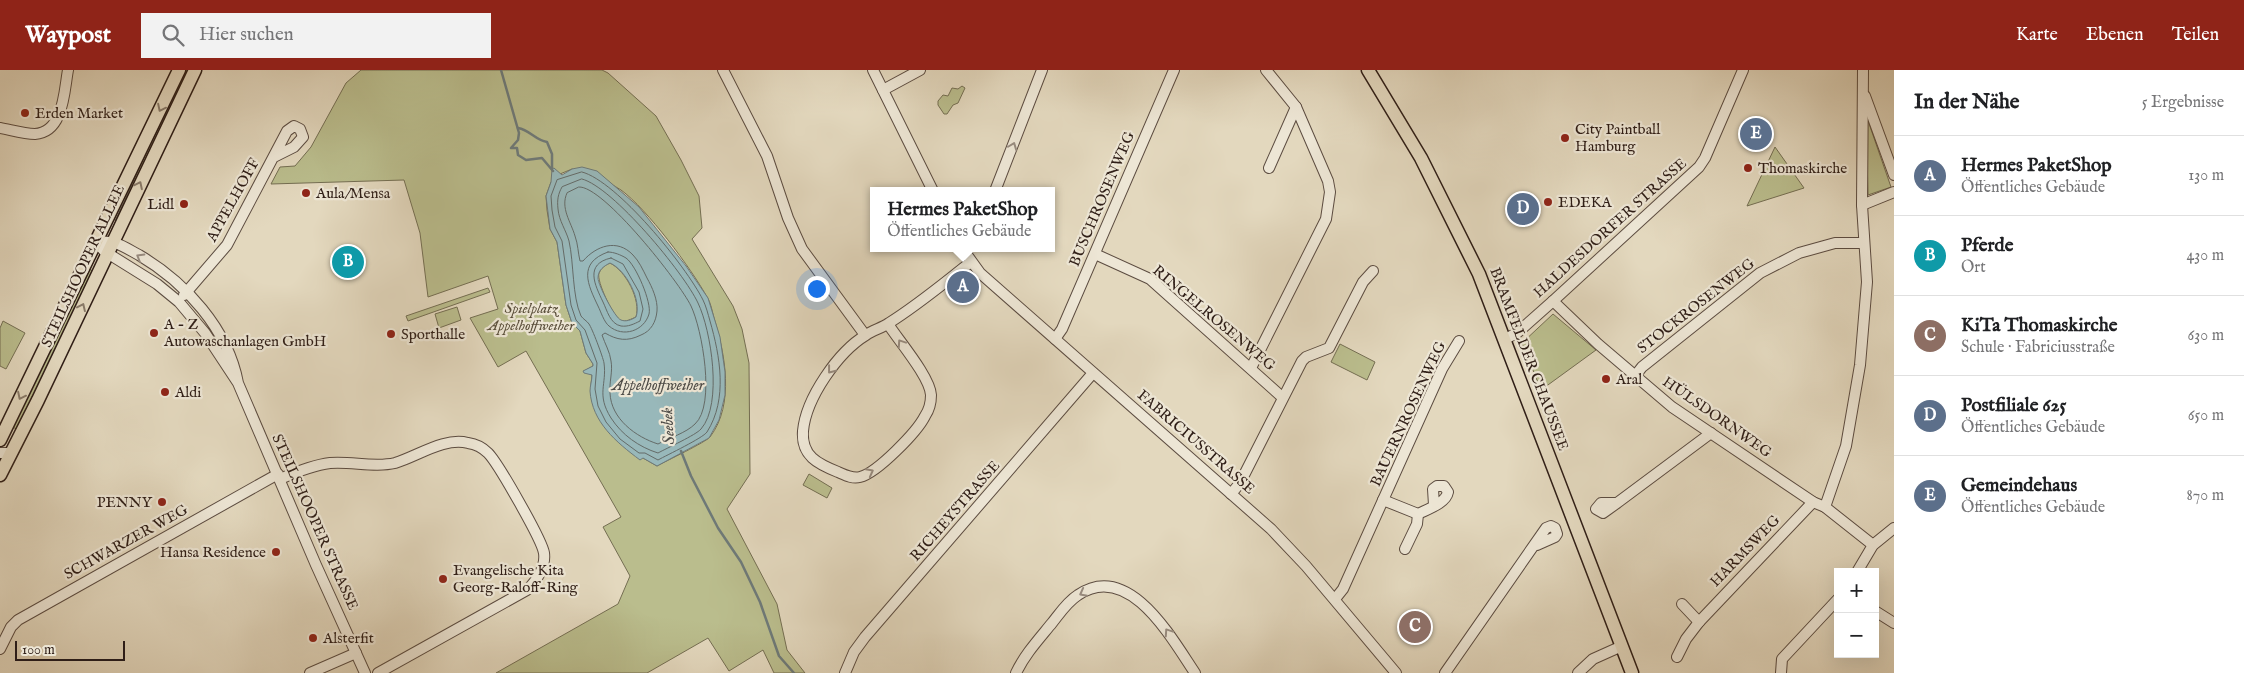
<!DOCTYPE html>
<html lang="de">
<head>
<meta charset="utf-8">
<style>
  body { margin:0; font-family:"IM FELL English",serif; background:#f2f2f2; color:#202124 }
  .controls { position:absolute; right:15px; bottom:15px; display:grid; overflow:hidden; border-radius:0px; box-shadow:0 5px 20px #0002 }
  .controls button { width:45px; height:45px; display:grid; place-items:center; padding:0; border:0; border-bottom:1px solid #e0e0e0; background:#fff; color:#202124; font:25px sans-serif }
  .scale { position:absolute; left:15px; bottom:12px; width:110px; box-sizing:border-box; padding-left:5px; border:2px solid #2f1e17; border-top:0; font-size:14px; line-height:18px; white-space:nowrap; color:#2f1e17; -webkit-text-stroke:4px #ede6d5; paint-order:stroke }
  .you { position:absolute; left:816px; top:218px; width:18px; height:18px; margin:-12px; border:4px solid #fff; border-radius:50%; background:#1a73e8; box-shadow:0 0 0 8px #1a73e833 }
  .badge { display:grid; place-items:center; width:32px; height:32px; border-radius:50%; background:#8f2418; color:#fff; font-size:16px; font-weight:700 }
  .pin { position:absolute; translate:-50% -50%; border:2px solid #fff; box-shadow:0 1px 5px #0006 }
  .popup { position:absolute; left:870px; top:117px; width:185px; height:65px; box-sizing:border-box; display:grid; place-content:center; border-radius:0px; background:#fff; filter:drop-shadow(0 1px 4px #0005); font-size:16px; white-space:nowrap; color:#757577 }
  .popup b { font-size:19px; color:#202124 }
  .popup::after { content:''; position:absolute; left:50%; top:100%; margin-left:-10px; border:10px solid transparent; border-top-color:#fff }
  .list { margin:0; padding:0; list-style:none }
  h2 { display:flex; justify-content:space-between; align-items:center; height:65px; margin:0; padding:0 20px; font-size:21px }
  h2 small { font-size:16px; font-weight:400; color:#757577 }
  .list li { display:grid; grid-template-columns:32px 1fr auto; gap:15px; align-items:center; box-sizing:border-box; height:80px; padding:0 20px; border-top:1px solid #e0e0e0 }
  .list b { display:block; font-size:19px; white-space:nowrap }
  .list p { margin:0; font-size:16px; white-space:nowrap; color:#757577 }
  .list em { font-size:16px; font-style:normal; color:#757577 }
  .icon { flex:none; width:28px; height:28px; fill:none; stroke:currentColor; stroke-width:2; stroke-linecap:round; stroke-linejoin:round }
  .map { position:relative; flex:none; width:1894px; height:603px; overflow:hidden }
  header { display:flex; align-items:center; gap:30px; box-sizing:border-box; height:70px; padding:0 25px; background:#8f2418; color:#fff }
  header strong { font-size:24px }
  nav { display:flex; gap:28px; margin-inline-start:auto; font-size:18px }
  .search { width:350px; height:45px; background:#f2f2f2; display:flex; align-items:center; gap:12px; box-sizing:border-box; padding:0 18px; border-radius:0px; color:#757577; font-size:19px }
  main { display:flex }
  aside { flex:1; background:#fff }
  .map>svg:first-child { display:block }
</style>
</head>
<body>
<header>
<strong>Waypost</strong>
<div class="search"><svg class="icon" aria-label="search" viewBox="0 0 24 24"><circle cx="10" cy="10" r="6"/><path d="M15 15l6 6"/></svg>Hier suchen</div>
<nav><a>Karte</a><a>Ebenen</a><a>Teilen</a></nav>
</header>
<main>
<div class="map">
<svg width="1894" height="603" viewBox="0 0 1894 603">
  <rect width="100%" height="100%" fill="#e3d8be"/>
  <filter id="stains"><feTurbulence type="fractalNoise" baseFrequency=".004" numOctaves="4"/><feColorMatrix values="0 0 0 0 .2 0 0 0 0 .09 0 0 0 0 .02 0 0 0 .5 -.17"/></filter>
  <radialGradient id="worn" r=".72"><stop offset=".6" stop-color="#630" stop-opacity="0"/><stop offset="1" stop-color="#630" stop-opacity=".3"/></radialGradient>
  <g fill="#babd8d" stroke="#746e52" fill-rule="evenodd">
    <path d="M184 0H190L117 152 115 151C139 101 159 50 184 0Z"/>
    <path d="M361 0H602L608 3 656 46 681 90 699 126 702 158 692 169 733 236 742 259 749 293 750 404 727 439 777 534 787 580 805 603H774L763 580 729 601 708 568 647 603H496L618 534 630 506 603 457 621 447 526 281 498 297 470 248 498 239 488 206 428 227 420 163 404 110 271 114 280 97 295 96 311 77 346 13ZM572 99C588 105 606 110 621 120 647 139 691 198 707 227 711 233 712 241 714 248 725 284 735 334 710 367 706 372 666 391 657 396L643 388 591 315 592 305 584 301 593 296V294L586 283 580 261 572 253 566 235 557 172 550 159 547 140 546 126 551 112 560 104Z"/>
    <path d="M962 16 965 18 958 33 953 35 947 44H944L938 35V31L943 25 948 26 952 18 958 19Z"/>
    <path d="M1866 45 1891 117 1868 125Z"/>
    <path d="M1775 77 1804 118 1747 136Z"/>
    <path d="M610 193C626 201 641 230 636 247 631 249 626 252 621 251 614 248 596 211 599 203 601 198 605 195 610 193Z"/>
    <path d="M89 199 93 201 19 360 12 357Z"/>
    <path d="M488 218 490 222 408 251 406 246Z"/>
    <path d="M457 237 461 250 439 258 435 244Z"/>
    <path d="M1553 244 1596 280 1541 320 1522 273Z"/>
    <path d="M3 251 25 263 6 299 0 296V258Z"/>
    <path d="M1340 274 1375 292 1367 310 1331 292Z"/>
    <path d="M809 404 832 418 827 428 803 415Z"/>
  </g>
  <path fill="#98b8ba" stroke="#6e7a79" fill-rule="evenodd" d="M582 97 597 101 639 137 686 196 708 228 720 267 725 302V325L719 350 709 368 657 396 643 388 640 390C616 372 592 352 590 321 590 316 592 310 592 305L584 303 583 301 593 296V294L586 283 580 261 572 253 566 235 557 172 550 159 546 126 551 112 552 99 554 98 562 105 572 99ZM610 193C626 200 642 230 636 247 631 250 626 252 621 250 615 248 598 215 598 208 598 200 604 196 610 193Z"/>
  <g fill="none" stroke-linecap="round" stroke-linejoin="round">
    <g stroke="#646b68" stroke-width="1">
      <path d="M582 102C617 111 686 196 703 230 706 236 708 244 710 251 720 286 728 329 707 362 703 368 667 385 658 390L645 383H639L620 369 606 352 598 336 595 319 597 293 585 260 576 250 571 235 562 171 555 157 552 140 551 126 557 110Z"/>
      <path d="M582 109C613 117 684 203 698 233 711 260 723 334 701 359 696 365 667 378 658 383 639 377 622 365 611 348 596 324 607 315 604 293 603 287 592 258 589 254 587 251 583 249 581 246 572 226 574 193 569 171 566 160 559 151 558 139 557 130 558 124 562 117Z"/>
      <path d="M579 117C603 115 680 213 691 236 702 259 716 335 695 354 686 363 669 368 658 374 636 367 611 349 610 323 609 313 613 301 611 291 610 282 605 274 602 265L605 263C617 270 627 272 641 265 651 261 656 252 657 241 658 230 652 217 647 208 643 200 639 191 633 185 617 168 596 176 583 191H580C578 183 578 174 575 166 571 152 560 138 567 123Z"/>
      <path d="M608 182C614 182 621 185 626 188 636 195 652 233 649 244 644 261 623 268 609 256 604 252 601 242 598 236 588 215 577 193 608 182Z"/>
      <path d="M611 188 623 194 639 222 643 239 640 251C634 254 628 257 621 256 610 254 607 240 603 232 595 215 584 194 611 188Z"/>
    </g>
    <g stroke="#6e7a79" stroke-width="2.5">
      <path d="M501 0 519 63 518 70 511 78H517L518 85 526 90 542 88 553 101"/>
      <path d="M518 58C530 60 535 70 547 72L552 84V98"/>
      <path d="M681 381 691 406 718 458 741 492 760 532 779 586 794 603"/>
    </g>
    <g stroke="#5c4c41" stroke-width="12">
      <g id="minor">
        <path d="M723 0 767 86 788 148 802 179 865 265"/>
        <path d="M873 0 933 121"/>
        <path d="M883 20 920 0"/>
        <path d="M1865 26 1894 105"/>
        <path d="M0 58C11 60 24 64 35 64 64 62 64 21 68 0"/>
        <path d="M1269 98 1296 37"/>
        <path d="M995 121 1042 0"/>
        <path d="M1862 135 1894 122"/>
        <path d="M962 178 980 203 1271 459 1306 496 1396 603"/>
        <path d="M1095 184 1150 209 1282 327"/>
        <path d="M184 225 227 175 287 61 294 56 300 59 303 67 294 77 274 87"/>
        <path d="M1553 231 1598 274 1672 337 1813 432 1825 437 1873 475"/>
        <path d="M888 254C899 271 930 307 931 325 931 332 929 340 925 346 917 362 877 403 860 407 852 409 845 405 838 402 818 394 801 386 803 361 806 328 838 282 866 265 873 260 882 258 889 253 918 235 944 213 971 192"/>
        <path d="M1055 269 1062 259 1174 0"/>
        <path d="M1505 269 1517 263 1553 231 1699 97 1705 88 1743 0"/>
        <path d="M1251 298 1326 149 1330 122 1328 111 1296 37 1266 0"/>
        <path d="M1635 306 1642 297 1760 203 1799 183 1835 173H1864"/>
        <path d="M238 313C228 259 185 212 139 185 124 177 114 169 96 172L104 181 157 214 179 232 205 263 238 313 316 495 365 603"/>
        <path d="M0 383H11"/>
        <path d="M280 409C296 402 313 395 330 393 351 391 375 398 395 393 418 386 444 367 468 373 475 374 483 378 488 383 498 393 542 470 544 483 546 498 537 510 527 520L378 603"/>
        <path d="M1231 424 1240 413 1302 291 1306 287 1329 278 1363 212 1373 201"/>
        <path d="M1383 430 1418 444C1428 439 1446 433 1448 422L1444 416H1437L1433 419 1434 435"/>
        <path d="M1617 433 1603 443 1596 439 1601 433H1617L1711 363"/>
        <path d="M1825 437 1846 376 1860 295 1867 212 1862 135 1863 0"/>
        <path d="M1405 479 1417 454 1418 444"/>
        <path d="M1857 502 1873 475 1894 458"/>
        <path d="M1335 529 1343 519 1442 299 1459 271"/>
        <path d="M1682 534 1699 552"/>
        <path d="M1875 541 1894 553"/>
        <path d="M0 579 11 557 18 550 278 404"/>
        <path d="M1677 587 1686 569 1699 552 1813 432"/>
        <path d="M310 603 356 583"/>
        <path d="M845 603 854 582 865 567 1093 303"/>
        <path d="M1016 603C1025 584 1039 569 1052 553 1060 543 1067 532 1078 525 1129 490 1172 569 1195 603"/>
        <path d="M1445 603 1546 458 1551 456 1555 458 1557 464 1555 467 1537 475"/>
        <path d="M1578 603 1593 589 1622 576"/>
        <path d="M1781 603 1782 589 1838 529"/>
      </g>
    </g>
    <g stroke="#2f1e17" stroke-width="15">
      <g id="major">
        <path d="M1368 0 1421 88 1479 204 1632 603"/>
        <path d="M0 370 179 0"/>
        <path d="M0 405 38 330 195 0"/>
      </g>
    </g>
    <use href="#minor" stroke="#ede6d5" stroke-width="10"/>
    <use href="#major" stroke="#e3d8be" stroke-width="12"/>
  </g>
  <defs><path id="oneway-chevron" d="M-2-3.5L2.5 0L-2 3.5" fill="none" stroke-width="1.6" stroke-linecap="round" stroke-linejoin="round" transform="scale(1.25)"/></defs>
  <g stroke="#897b6a">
    <use href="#oneway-chevron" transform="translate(161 38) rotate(116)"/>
    <use href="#oneway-chevron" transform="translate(139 115) rotate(-64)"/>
    <use href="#oneway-chevron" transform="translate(82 237) rotate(-65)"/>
    <use href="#oneway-chevron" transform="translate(21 326) rotate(116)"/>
  </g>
  <g stroke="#988c80">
    <use href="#oneway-chevron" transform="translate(1013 76) rotate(-69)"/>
    <use href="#oneway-chevron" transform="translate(140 187) rotate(-149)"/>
    <use href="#oneway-chevron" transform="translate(901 273) rotate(-124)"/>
    <use href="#oneway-chevron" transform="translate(831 300) rotate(128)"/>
    <use href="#oneway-chevron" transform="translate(870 402) rotate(-28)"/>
    <use href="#oneway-chevron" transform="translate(1083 523) rotate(152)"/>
    <use href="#oneway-chevron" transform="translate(1168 562) rotate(-124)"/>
  </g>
  <g fill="#8f2418" stroke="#ede6d5" stroke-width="2">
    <circle cx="25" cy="43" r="5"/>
    <circle cx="1565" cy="68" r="5"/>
    <circle cx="1748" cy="98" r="5"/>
    <circle cx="306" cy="123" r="5"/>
    <circle cx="1548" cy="132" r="5"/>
    <circle cx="184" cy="134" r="5"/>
    <circle cx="154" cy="263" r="5"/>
    <circle cx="391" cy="264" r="5"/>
    <circle cx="1606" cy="309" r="5"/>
    <circle cx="165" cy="322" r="5"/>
    <circle cx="162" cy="432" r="5"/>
    <circle cx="276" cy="482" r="5"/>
    <circle cx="443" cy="509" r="5"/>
    <circle cx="313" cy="568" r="5"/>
  </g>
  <g text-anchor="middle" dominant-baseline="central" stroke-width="4.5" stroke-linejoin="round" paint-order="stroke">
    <g font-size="15" fill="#2f1e17" stroke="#ede6d5" text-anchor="start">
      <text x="35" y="43">Erden Market</text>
      <text x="1575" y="59">City Paintball<tspan x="1575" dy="17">Hamburg</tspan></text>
      <text x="1758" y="98">Thomaskirche</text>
      <text x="316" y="123">Aula/Mensa</text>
      <text x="1558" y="132">EDEKA</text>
      <text x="174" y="134" text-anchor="end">Lidl</text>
      <text x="164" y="254">A - Z<tspan x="164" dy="17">Autowaschanlagen GmbH</tspan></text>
      <text x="401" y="264">Sporthalle</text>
      <text x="1616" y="309">Aral</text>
      <text x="175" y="322">Aldi</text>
      <text x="152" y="432" text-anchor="end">PENNY</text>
      <text x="266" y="482" text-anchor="end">Hansa Residence</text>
      <text x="453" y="500">Evangelische Kita<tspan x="453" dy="17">Georg-Raloff-Ring</tspan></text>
      <text x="323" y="568">Alsterfit</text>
    </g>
    <g font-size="15" fill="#2f1e17" stroke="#ede6d5">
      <text transform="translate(1102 129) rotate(-67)">BUSCHROSENWEG</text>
      <text transform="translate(233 130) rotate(-61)">APPELHOFF</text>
      <text transform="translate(1610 158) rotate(-42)">HALDESDORFER STRASSE</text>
      <text transform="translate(83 196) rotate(-65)">STEILSHOOPER ALLEE</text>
      <text transform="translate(1696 236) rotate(-38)">STOCKROSENWEG</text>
      <text transform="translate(1214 248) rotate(40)">RINGELROSENWEG</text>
      <text transform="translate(1529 289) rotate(69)">BRAMFELDER CHAUSSEE</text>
      <text transform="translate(1408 344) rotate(-65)">BAUERNROSENWEG</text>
      <text transform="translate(1717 347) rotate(35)">HÜLSDORNWEG</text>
      <text transform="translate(1196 372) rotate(41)">FABRICIUSSTRASSE</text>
      <text transform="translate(955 441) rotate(-49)">RICHEYSTRASSE</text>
      <text transform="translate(315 452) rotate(66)">STEILSHOOPER STRASSE</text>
      <text transform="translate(126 472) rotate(-29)">SCHWARZER WEG</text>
      <text transform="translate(1745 481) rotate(-46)">HARMSWEG</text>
    </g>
    <g font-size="15" font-style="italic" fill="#594e3a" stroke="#ede6d5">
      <text x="531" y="238">Spielplatz<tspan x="531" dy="17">Appelhoffweiher</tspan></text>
    </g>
    <g font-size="16" font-style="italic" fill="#4e4c48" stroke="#ede6d5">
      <text x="658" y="316">Appelhoffweiher</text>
      <text transform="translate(669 356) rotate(-94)">Seebek</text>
    </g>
  </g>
  <rect width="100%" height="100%" filter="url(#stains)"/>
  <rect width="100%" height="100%" fill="url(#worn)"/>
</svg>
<div class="controls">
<button>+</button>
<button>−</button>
</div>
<div class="scale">100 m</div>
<div class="you"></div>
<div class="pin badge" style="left:963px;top:217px;background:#5c6f8a">A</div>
<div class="popup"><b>Hermes PaketShop</b>Öffentliches Gebäude</div>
<div class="pin badge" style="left:348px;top:192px;background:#0f9aa8">B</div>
<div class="pin badge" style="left:1415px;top:557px;background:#8d6e63">C</div>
<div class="pin badge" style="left:1523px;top:139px;background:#5c6f8a">D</div>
<div class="pin badge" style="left:1756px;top:64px;background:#5c6f8a">E</div>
</div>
<aside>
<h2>In der Nähe<small>5 Ergebnisse</small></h2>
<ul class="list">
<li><span class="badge" style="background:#5c6f8a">A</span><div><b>Hermes PaketShop</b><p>Öffentliches Gebäude</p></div><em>130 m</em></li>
<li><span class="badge" style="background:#0f9aa8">B</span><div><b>Pferde</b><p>Ort</p></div><em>430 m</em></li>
<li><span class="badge" style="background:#8d6e63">C</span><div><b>KiTa Thomaskirche</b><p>Schule · Fabriciusstraße</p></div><em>630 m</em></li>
<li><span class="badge" style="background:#5c6f8a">D</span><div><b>Postfiliale 625</b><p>Öffentliches Gebäude</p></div><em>650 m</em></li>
<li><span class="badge" style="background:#5c6f8a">E</span><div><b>Gemeindehaus</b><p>Öffentliches Gebäude</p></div><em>870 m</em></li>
</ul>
</aside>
</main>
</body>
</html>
